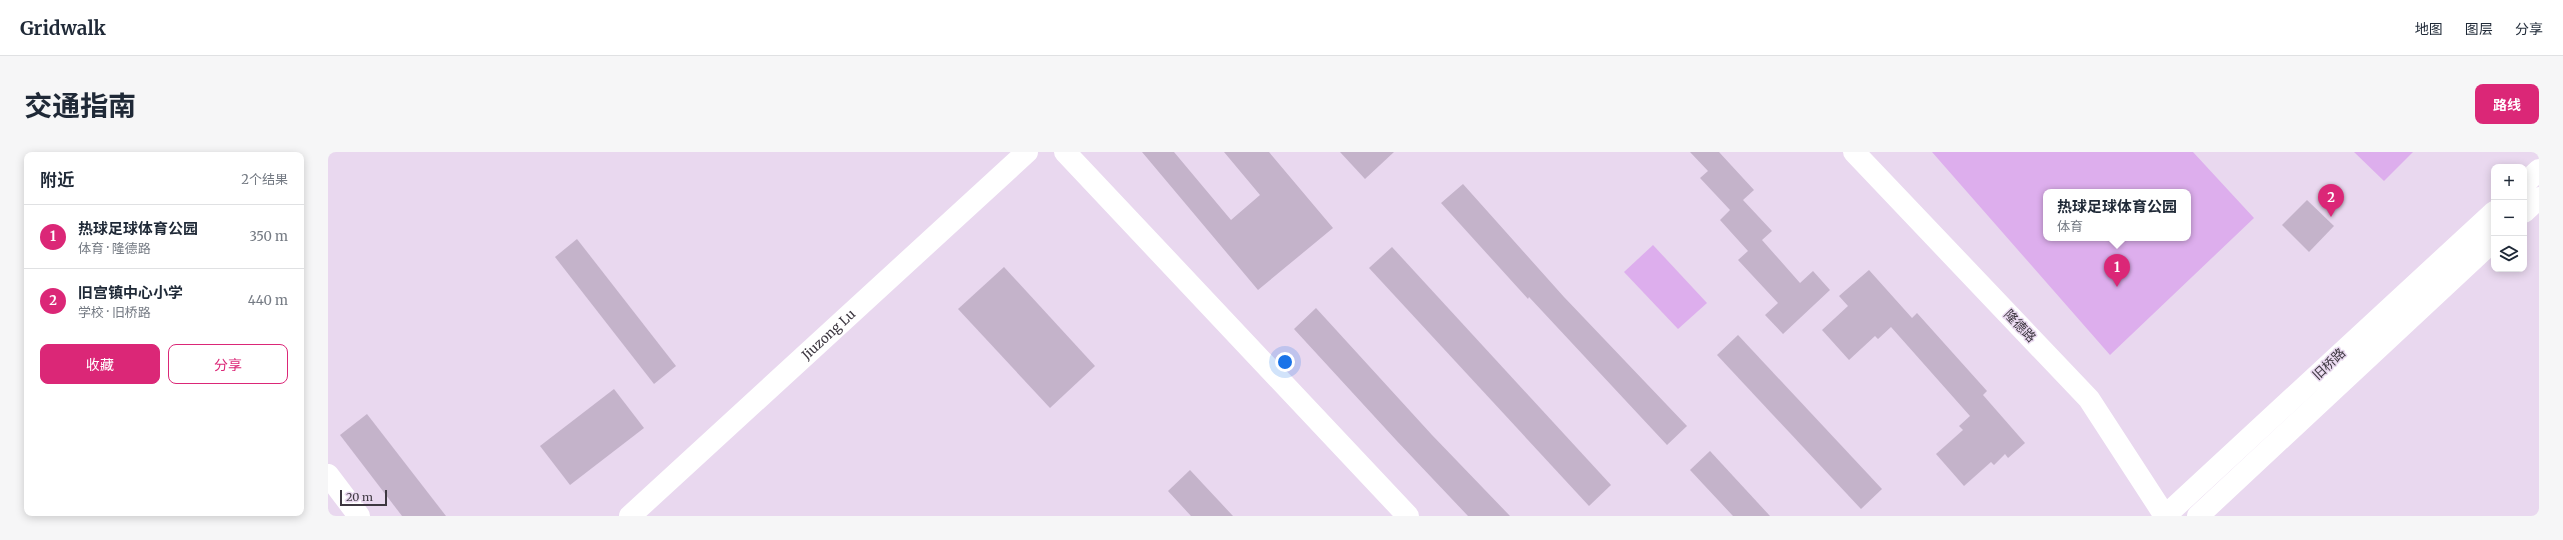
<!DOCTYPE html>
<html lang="zh">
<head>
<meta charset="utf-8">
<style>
  body { margin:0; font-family:Merriweather,"Noto Sans SC",serif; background:#f6f6f7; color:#1f2937 }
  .controls { position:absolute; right:12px; top:12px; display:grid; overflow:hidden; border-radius:8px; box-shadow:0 2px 10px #0003 }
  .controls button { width:36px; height:36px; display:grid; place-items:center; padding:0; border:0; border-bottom:1px solid #e0e1e3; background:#fff; color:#1f2937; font:20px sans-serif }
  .scale { position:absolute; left:12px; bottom:10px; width:47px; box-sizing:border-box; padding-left:4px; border:2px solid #3d3740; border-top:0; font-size:11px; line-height:14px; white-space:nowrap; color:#3d3740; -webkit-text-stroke:3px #e9d8ef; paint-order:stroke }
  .you { position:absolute; left:957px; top:210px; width:14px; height:14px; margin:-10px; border:3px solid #fff; border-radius:50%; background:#1a73e8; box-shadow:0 0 0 6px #1a73e833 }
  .badge { display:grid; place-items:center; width:26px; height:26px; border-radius:50%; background:#db2777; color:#fff; font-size:13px; font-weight:700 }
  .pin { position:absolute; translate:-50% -33px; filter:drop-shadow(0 1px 2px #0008) }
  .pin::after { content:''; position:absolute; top:21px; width:14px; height:12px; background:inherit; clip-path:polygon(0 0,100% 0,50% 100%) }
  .popup { position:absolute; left:1715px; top:37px; width:148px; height:52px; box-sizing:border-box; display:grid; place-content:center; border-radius:8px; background:#fff; filter:drop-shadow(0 1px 3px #0005); font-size:13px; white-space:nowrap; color:#747a83 }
  .popup b { font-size:15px; color:#1f2937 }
  .popup::after { content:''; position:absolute; left:50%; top:100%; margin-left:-8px; border:8px solid transparent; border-top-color:#fff }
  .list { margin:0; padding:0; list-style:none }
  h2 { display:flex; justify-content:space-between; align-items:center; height:52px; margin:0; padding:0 16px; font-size:17px }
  h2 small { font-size:13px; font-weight:400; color:#747a83 }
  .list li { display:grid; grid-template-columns:26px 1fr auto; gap:12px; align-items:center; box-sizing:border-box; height:64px; padding:0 16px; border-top:1px solid #e0e1e3 }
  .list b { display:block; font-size:15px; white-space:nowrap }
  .list p { margin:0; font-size:13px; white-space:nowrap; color:#747a83 }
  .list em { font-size:13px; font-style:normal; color:#747a83 }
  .actions { display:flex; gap:8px; padding:12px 16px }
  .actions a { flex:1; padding:9px 0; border:1px solid #db2777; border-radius:8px; text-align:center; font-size:14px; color:#db2777 }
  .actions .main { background:#db2777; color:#fff }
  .icon { flex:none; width:22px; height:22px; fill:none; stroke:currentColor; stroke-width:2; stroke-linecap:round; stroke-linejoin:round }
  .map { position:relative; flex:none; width:2211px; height:364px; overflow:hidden; border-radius:8px }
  header { display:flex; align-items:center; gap:24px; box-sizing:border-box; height:56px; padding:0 20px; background:#fff; border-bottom:1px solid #e0e1e3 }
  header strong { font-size:19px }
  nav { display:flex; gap:22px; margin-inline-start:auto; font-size:14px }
  .intro { display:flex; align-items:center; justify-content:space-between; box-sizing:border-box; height:96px; padding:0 24px }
  h1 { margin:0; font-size:28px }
  .button { padding:10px 18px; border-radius:8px; background:#db2777; color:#fff; font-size:14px; font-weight:700 }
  main { display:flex; gap:24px; padding:0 24px }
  aside { flex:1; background:#fff; border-radius:8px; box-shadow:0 2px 10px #0003 }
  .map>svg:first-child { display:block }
</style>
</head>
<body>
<header>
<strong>Gridwalk</strong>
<nav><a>地图</a><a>图层</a><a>分享</a></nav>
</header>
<div class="intro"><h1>交通指南</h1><a class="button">路线</a></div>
<main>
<aside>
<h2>附近<small>2个结果</small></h2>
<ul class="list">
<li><span class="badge">1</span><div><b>热球足球体育公园</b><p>体育 · 隆德路</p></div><em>350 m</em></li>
<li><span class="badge">2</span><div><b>旧宫镇中心小学</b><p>学校 · 旧桥路</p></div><em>440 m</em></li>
</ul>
<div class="actions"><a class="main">收藏</a><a>分享</a></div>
</aside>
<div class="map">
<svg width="2211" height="364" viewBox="0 0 2211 364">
  <rect width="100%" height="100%" fill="#e9d8ef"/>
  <g fill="#ddaeed" fill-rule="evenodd">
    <path d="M1604 0H1865L1926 66 1782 203ZM1718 40H1860V86H1718Z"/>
    <path d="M2026 0H2085L2056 29Z"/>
    <path d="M1325 93 1379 151 1350 177 1296 120Z"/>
  </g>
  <g fill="#c4b3ca">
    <path d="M814 0H846L903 68 932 43 896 0H941L1005 76 930 138Z"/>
    <path d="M1012 0H1066L1037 27Z"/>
    <path d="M1362 0H1391L1426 38 1415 48 1444 79 1434 88 1472 131 1485 119 1502 138 1455 182 1437 163 1450 151 1410 108 1420 99 1392 68 1402 58 1372 26 1380 19Z"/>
    <path d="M1135 32 1236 145 1359 274 1339 293 1201 145 1200 147 1113 51Z"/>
    <path d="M1979 48 2006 74 1981 100 1954 73Z"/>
    <path d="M249 87 348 214 326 232 227 105Z"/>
    <path d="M1064 95 1283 333 1261 354 1041 116Z"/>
    <path d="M676 115 767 214 722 256 630 157Z"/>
    <path d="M1541 118 1584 166 1589 161 1659 239 1655 243 1697 291 1680 306 1677 302 1666 313 1663 310 1636 334 1608 302 1635 278 1631 274 1642 264 1563 175 1550 187 1547 184 1521 208 1494 178 1520 154 1511 144Z"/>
    <path d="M988 156 1104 283 1182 364H1140L1068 288 966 177Z"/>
    <path d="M1410 183 1554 337 1533 357 1389 203Z"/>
    <path d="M286 237 316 276 242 333 212 294Z"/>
    <path d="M39 262 118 364H74L12 283Z"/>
    <path d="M1382 299 1442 364H1405L1362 318Z"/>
    <path d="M862 318 905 364H863L840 339Z"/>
  </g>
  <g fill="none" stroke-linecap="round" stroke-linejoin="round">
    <g stroke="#fff" stroke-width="22">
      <path d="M737 0 1080 364"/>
      <path d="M1526 0 1761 247 1837 364"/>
      <path d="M2196 32 2211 18"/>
      <path d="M2196 60 2211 46"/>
      <path d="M0 323 31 364"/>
      <path d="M1837 364 2166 60"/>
      <path d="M1870 364 2166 88"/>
    </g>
    <path stroke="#fff" stroke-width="22" id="s1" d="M302 364 699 0"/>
  </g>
  <g text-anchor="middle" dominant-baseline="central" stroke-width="3" stroke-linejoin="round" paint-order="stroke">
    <g font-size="13" fill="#3d3740" stroke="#e9d8ef">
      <text transform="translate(1692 174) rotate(46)">隆德路</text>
      <text stroke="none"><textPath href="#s1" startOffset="269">Jiuzong Lu</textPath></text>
      <text transform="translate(2001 212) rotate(-43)">旧桥路</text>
    </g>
  </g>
</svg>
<div class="controls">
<button>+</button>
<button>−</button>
<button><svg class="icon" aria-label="layers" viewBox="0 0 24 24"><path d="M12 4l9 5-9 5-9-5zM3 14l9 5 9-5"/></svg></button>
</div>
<div class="scale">20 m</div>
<div class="you"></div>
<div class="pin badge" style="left:1789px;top:135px">1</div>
<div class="popup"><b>热球足球体育公园</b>体育</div>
<div class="pin badge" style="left:2003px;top:65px">2</div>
</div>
</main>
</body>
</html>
